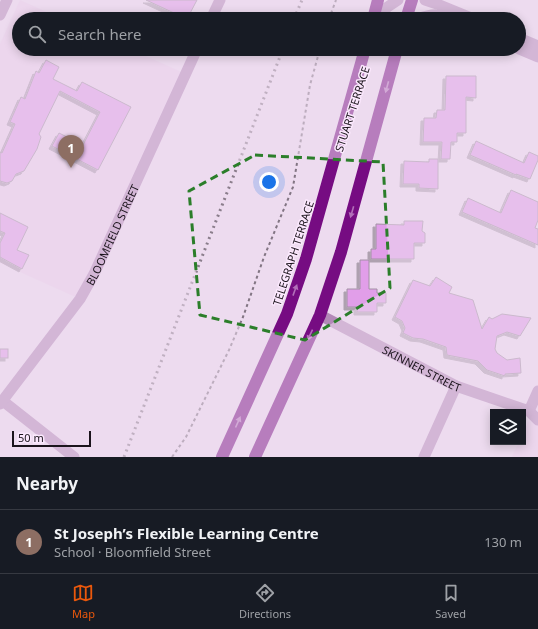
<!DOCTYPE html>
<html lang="en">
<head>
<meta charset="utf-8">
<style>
  body { margin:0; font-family:"Noto Sans",sans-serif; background:#20242c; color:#f1f3f6 }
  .controls { position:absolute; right:12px; bottom:12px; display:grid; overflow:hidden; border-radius:0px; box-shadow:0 2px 10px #0003 }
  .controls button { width:36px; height:36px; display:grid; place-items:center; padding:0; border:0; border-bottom:1px solid #363941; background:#171b24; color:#f1f3f6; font:20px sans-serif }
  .scale { position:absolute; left:12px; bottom:10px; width:79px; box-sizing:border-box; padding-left:4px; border:2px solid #1b141c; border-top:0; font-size:11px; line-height:14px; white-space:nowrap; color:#1b141c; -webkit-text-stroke:3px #fbe8fd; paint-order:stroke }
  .you { position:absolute; left:269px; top:182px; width:14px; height:14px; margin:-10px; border:3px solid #fff; border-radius:50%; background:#1a73e8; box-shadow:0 0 0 6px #1a73e833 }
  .badge { display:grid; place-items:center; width:26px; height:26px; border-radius:50%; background:#ea580c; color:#fff; font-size:13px; font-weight:700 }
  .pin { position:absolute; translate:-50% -33px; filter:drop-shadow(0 1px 2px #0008) }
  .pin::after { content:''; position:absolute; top:21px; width:14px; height:12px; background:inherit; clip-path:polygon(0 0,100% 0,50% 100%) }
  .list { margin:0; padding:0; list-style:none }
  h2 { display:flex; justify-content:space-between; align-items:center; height:52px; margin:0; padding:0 16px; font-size:17px }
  h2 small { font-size:13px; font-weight:400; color:#9ea1a6 }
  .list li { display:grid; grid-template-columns:26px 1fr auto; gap:12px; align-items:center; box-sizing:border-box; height:64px; padding:0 16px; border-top:1px solid #363941 }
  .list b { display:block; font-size:15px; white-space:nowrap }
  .list p { margin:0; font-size:13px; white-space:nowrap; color:#9ea1a6 }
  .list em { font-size:13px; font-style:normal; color:#9ea1a6 }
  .icon { flex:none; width:22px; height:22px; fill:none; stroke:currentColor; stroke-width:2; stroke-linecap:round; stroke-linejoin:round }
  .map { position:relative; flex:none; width:538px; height:457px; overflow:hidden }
  .search { position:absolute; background:#171b24; box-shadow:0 2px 10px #0003; left:12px; right:12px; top:12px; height:44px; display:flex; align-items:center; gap:10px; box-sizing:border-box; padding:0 14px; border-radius:22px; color:#9ea1a6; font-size:15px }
  .sheet { height:116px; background:#171b24 }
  nav { display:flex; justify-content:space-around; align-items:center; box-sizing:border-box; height:56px; border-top:1px solid #363941; background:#171b24; font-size:11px; color:#9ea1a6 }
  nav a { display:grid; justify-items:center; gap:2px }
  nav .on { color:#ea580c }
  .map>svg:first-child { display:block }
</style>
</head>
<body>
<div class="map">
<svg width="538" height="457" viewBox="0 0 538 457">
  <defs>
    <filter id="shadow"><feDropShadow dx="-3" dy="3" stdDeviation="0" flood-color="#0004"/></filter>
  </defs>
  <rect width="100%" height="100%" fill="#eddbef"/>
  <g fill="#ead1ec">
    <path d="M20 0 62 19H19V49H130L186 74 80 299 0 263V44Z"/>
    <path d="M538 403V457H512L519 442H523V433Z"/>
  </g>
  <g fill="#e19ee9" stroke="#a291a4" filter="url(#shadow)">
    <path d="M146 0H197L187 19Z"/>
    <path d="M46 60 59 67 53 79 77 91 82 82 131 107 98 170 52 146 59 133 83 145 100 112 60 91 39 134 41 137 37 149 24 171 16 174 12 181 7 183 0 181V152L2 153 15 124 10 122 21 97 25 99 36 71 39 73Z"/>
    <path d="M446 76H476V98L466 97V133H457V142H451L450 159H441L442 142H423L424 118H436L437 110H445Z"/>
    <path d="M476 141 524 163 529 152 538 156V160L530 179 516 174V175L470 155Z"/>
    <path d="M429 159H438V189L419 188V184H403L404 161 429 162Z"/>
    <path d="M511 190 538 202V220L535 228 538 229V245L462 212 468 198 501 213Z"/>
    <path d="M0 213 28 227 17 250 29 255 22 269 0 257V243L5 233 0 231Z"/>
    <path d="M404 221H423L422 231 425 233V243H414V259H371V249H376V224L404 225Z"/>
    <path d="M360 260H369V289H377V293H386V303H377V312H357V307H347V289H360Z"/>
    <path d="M436 277 452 287 449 293 473 300 482 329 489 317 492 319 502 314 531 318 520 336 507 332 497 336 495 349 497 353 507 360 520 358 521 373 505 374V376L487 370 478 361 447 355 446 347 423 339 413 338 403 333 405 328 402 321 395 317 413 280 430 286Z"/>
    <rect x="0" y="349" width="8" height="9"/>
  </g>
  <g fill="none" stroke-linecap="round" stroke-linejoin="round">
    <g stroke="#827583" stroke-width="2" stroke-dasharray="3 3" stroke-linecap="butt">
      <path d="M329 19 336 0"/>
      <path d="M172 457 186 437 229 350 243 317 264 257 293 187 310 85 320 49"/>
    </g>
    <g stroke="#b389b8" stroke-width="11">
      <path d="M425 0 437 4 474 19"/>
      <path d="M0 15 7 0"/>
      <path d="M211 19 220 0"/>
      <path d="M381 19 386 8 398 0"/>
      <path d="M419 19C432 13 441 14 453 19"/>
      <path d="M519 38 538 46"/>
      <path d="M519 49 538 57"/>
      <path id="s1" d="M320 315 456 386 529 411 538 420"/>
      <path d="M3 401 74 457"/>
      <path id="s2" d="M0 404 80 299 94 274 197 49"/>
      <path d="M529 411 538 391"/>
      <path d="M424 457 456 386"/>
    </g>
    <g stroke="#760c82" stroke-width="12">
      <path d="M373 19 378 0"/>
      <path d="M406 19 412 0"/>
      <path d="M222 457 287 314 306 259 365 49"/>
      <path d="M255 457 320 315 341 252 397 49"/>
    </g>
    <g stroke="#8a7d8b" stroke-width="3" stroke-dasharray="2 4" stroke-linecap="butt">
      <path d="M294 19 302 0"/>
      <path d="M124 457 283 49"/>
    </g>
  </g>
  <defs><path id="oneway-solid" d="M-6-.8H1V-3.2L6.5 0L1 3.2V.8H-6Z"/></defs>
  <g fill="#b26fb9">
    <use href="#oneway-solid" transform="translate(387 87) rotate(105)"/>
    <use href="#oneway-solid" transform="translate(352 212) rotate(106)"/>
    <use href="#oneway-solid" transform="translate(295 290) rotate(-70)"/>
    <use href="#oneway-solid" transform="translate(310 335) rotate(115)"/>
    <use href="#oneway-solid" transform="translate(238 422) rotate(-66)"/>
  </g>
  <path d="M0 0H538V457H0ZM255 155 383 162 390 288 305 340 200 315 189 191Z" fill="#eddbef" fill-opacity=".55" fill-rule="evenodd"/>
  <path fill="none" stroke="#2b7e2a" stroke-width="3" stroke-dasharray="8 5" stroke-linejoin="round" d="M255 155 383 162 390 288 305 340 200 315 189 191Z"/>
  <g text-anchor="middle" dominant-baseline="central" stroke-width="3" stroke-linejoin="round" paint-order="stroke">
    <g font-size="11" fill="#1b141c" stroke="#fbe8fd">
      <text transform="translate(352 109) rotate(-72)">STUART TERRACE</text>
      <text stroke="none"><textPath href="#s2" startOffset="204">BLOOMFIELD STREET</textPath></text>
      <text transform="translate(293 253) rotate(-72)">TELEGRAPH TERRACE</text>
      <text stroke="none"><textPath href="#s1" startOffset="115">SKINNER STREET</textPath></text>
    </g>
  </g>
</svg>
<div class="controls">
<button><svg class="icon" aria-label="layers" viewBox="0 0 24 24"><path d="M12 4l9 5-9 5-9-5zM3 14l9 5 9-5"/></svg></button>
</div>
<div class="scale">50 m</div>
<div class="you"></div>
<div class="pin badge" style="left:71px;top:168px;background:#8d6e63">1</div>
<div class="search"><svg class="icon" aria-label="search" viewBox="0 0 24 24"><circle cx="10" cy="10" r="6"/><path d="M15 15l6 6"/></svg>Search here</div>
</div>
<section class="sheet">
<h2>Nearby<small></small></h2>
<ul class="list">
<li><span class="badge" style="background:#8d6e63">1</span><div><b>St Joseph’s Flexible Learning Centre</b><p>School · Bloomfield Street</p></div><em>130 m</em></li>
</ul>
</section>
<nav>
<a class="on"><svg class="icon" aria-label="map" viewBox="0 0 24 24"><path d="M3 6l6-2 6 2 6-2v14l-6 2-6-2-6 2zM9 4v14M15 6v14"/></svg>Map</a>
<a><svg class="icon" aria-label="directions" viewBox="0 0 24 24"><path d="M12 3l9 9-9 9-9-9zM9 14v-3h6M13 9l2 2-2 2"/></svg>Directions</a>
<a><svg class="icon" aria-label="saved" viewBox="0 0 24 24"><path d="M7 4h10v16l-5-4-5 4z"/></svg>Saved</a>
</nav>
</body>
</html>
